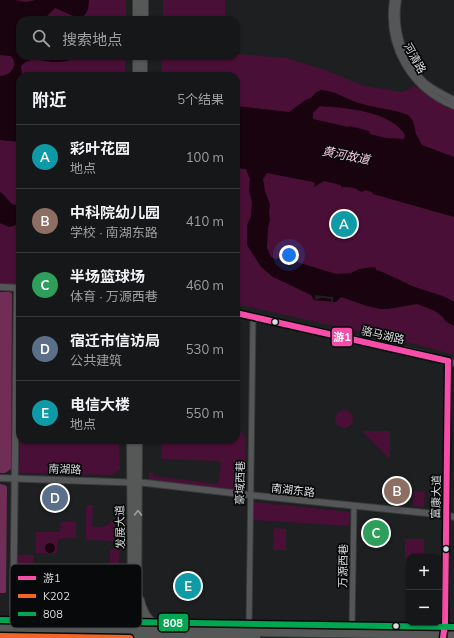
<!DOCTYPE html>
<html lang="zh">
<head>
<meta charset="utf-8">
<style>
  body { margin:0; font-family:Mulish,"Noto Sans SC",sans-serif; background:#1f2021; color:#f1f3f6 }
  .controls { position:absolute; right:12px; bottom:12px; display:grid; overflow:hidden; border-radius:8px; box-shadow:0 1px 3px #0004 }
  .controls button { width:36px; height:36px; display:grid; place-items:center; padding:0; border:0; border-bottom:1px solid #353637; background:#161718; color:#f1f3f6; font:20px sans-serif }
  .you { position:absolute; left:289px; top:255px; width:14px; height:14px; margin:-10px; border:3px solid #fff; border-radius:50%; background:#1a73e8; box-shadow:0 0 0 6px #1a73e833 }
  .badge { display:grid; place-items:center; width:26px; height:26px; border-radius:50%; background:#98999a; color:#fff; font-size:13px; font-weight:700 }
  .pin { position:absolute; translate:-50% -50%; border:2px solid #fff; box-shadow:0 1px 4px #0006 }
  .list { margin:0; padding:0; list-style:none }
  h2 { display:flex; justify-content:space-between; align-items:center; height:52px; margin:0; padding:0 16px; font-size:17px }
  h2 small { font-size:13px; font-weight:400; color:#9e9fa2 }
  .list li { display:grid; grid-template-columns:26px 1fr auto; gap:12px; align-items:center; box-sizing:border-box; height:64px; padding:0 16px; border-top:1px solid #353637 }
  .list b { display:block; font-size:15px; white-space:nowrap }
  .list p { margin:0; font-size:13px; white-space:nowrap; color:#9e9fa2 }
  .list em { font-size:13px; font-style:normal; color:#9e9fa2 }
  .icon { flex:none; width:22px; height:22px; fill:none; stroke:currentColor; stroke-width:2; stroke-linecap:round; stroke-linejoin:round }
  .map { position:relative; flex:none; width:454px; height:638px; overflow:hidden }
  .search { position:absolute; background:#161718; box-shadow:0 1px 3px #0004; left:16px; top:16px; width:224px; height:44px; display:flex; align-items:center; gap:10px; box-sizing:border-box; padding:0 14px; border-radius:12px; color:#9e9fa2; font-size:15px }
  .panel { position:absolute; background:#161718; box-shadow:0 1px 3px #0004; left:16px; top:72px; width:224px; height:372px; border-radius:12px }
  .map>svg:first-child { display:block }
</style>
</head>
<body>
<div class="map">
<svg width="454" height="638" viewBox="0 0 454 638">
  <rect width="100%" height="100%" fill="#1e1f20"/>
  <g fill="#4a0f36">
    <path d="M0 0H126V20H20V56H125V76H20V285H0Z"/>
    <rect x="163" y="0" width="62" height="20"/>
    <path d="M236 54 286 58 325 70 364 86 403 92 415 86 443 105 454 110V355L415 344 236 304V76H162V56H236Z"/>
    <circle cx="344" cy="419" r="9"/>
    <path d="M236 428 241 431 246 438 245 485 242 490 149 480V472L153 473V476L218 484 221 462 219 461 161 459 162 442 223 443 225 440H236Z"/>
    <path d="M20 429V440L107 441 119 440 120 470 112 475 19 473Z"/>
    <path d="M364 431H390V458H388L363 432Z"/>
    <path d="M414 491 425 492 424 507 413 506Z"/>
    <path d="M253 502 350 512 349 526 253 520Z"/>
    <path d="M86 505H93L92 526C100 527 108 528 111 521H114V541L86 540Z"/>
    <path d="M61 522H76V538L58 539 57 553H36V532H60Z"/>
    <path d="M274 528 286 529V550H273Z"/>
    <rect x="369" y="528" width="14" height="9"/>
    <path d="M405 539H424V553H411V557H409V565H405Z"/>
    <rect x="110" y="549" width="9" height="34"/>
    <path d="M18 555H34L33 571H36V568H51V571H56V583L38 582 37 587H18Z"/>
  </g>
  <g fill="#702d56">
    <path d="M0 292H10L12 294 11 469 5 473H0Z"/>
    <path d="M0 484 5 485 7 487 6 592 5 593H0Z"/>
  </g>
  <g fill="#18030e" fill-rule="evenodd">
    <path d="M0 0H14L26 2 36 0H89C88 28 71 14 55 8L43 20H20V56H80C73 61 61 62 52 62 39 61 31 56 21 66L22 76H20V142L0 140V76C10 76 19 66 11 56L0 55Z"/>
    <path d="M321 90C337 91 345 99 359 103 375 108 393 109 408 115L413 121 416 134 422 145 454 157V217L373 194 372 192 364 190 363 192 359 191C355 186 347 188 341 187V185L324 181 314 187 315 183 313 182 267 173 263 179 265 191 270 205 269 211 270 220 268 228 267 248 271 257 276 259 281 257 336 274 351 273 359 269 374 267 376 268V270C389 274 399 280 410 285 425 292 441 293 454 302V326L445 321 443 317 435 311 417 304 388 309H381L367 306 341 297 336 302 314 300 311 295 273 277 261 267 247 245V225L251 216 252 202 249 191 250 179 246 169 236 168V106L289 112 307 99 311 98 315 93ZM320 106C346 108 391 111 405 135L404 139 386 138 370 134 369 131 350 126 348 127 313 119V113Z"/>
    <path d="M0 192C6 196 8 202 14 205L20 203V224L9 227 0 223Z"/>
    <circle cx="50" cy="548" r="5"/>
  </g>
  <path fill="#1e1f20" d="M315 295 333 297V303H331V299L323 298 316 299V302H315Z"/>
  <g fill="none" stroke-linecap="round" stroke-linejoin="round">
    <g stroke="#38393a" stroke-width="7">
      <g id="minor">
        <path d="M249 625 253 317"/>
        <path d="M352 625 354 506"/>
      </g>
    </g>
    <g stroke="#38393a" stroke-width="8">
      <g id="tertiary">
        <path d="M393 0C386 46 411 89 454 106"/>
        <path d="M398 0C393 27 403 64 425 83 434 90 444 95 454 100"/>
        <path d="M0 287 20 288"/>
        <path d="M236 313 422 354 454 363"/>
        <path d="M0 478 146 483 250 495 446 515 454 517"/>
        <path d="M13 628 17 288"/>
        <path d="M443 635 445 623 448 361"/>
      </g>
    </g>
    <g stroke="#38393a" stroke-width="10">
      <g id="primary">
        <path d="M137 20V0"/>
        <path d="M144 20V0"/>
        <path d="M137 76V56"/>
        <path d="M143 76V56"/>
        <path d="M140 600C143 613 150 625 164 627"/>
        <path d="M106 627C119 625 126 616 129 605"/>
        <path d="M0 628 454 635"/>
        <path d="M130 633 132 603 131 440"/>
        <path d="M137 633 138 440"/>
        <path d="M0 634 256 638"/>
      </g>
    </g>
    <use href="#minor" stroke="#555657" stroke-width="5"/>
    <use href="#tertiary" stroke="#555657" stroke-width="6"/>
    <use href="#primary" stroke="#565757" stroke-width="8"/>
    <g stroke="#08090a" stroke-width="9">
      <g id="bus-1">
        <path d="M236 313 448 361"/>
        <path d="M443 638 445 623 448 361"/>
      </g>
    </g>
    <g stroke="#08090a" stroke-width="9">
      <path id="bus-2" d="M0 636 130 638"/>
    </g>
    <g stroke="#08090a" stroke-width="9">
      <path id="bus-3" d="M0 620 454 627"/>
    </g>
    <use href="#bus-1" stroke="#f54da8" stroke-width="6"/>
    <use href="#bus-2" stroke="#f26522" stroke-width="6"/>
    <use href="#bus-3" stroke="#00a651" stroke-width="6"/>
  </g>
  <defs><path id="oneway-chevron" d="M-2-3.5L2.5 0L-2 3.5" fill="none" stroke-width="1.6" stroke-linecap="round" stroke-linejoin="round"/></defs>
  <use stroke="#9ea0a0" href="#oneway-chevron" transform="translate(138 513) rotate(-89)"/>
  <g fill="#d9dbdc" stroke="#08090a" stroke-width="1.5">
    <circle cx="275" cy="322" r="3.5"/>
    <circle cx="446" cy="549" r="3.5"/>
    <circle cx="396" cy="626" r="3.5"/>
  </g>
  <g text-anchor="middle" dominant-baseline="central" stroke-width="3.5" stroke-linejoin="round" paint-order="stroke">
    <g font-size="11" fill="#d9dbdc" stroke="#08090a">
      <text transform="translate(415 58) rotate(61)">河清路</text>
      <text transform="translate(383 335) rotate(13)">骆马湖路</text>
      <text transform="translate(65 469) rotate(2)">南湖路</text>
      <text transform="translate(240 483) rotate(-89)">豪域西巷</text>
      <text transform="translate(293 490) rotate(6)">南湖东路</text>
      <text transform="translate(436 497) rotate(-89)">富康大道</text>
      <text transform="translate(120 527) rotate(-91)">发展大道</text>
      <text transform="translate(343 566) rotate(-89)">万源西巷</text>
    </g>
    <g font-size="12" font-style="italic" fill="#f5c6df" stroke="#08090a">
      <text transform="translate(346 155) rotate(11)">黄河故道</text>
    </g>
  </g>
  <rect x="10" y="564" width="132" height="64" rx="6" fill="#08090a" stroke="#474849" stroke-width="1"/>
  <rect x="18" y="576" width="18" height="4" fill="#f54da8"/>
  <rect x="18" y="594" width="18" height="4" fill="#f26522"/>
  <rect x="18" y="612" width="18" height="4" fill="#00a651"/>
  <g font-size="11" fill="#d9dbdc">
    <text x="43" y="582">游1</text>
    <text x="43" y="600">K202</text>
    <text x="43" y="618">808</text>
  </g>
  <g stroke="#08090a" stroke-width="1.5">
    <rect x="331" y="327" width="22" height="20" rx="4" fill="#f54da8"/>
    <rect x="158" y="613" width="31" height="19" rx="4" fill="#00a651"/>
  </g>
  <g font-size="11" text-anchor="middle" font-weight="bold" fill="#fff">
    <text x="342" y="341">游1</text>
    <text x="173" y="627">808</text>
  </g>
</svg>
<div class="controls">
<button>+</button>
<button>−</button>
</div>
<div class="you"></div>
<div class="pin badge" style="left:344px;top:224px;background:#0f9aa8">A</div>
<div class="pin badge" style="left:397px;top:491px;background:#8d6e63">B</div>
<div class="pin badge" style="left:376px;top:533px;background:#2e9e5b">C</div>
<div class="pin badge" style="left:55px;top:498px;background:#5c6f8a">D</div>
<div class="pin badge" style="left:188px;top:586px;background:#0f9aa8">E</div>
<div class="search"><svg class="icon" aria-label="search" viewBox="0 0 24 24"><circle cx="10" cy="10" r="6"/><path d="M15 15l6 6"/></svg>搜索地点</div>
<section class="panel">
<h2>附近<small>5个结果</small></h2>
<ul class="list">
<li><span class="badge" style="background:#0f9aa8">A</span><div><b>彩叶花园</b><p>地点</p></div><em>100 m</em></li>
<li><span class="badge" style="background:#8d6e63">B</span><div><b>中科院幼儿园</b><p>学校 · 南湖东路</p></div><em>410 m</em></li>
<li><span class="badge" style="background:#2e9e5b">C</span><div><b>半场篮球场</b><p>体育 · 万源西巷</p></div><em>460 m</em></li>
<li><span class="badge" style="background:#5c6f8a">D</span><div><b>宿迁市信访局</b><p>公共建筑</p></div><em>530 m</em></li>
<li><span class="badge" style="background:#0f9aa8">E</span><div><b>电信大楼</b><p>地点</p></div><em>550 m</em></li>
</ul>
</section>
</div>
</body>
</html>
